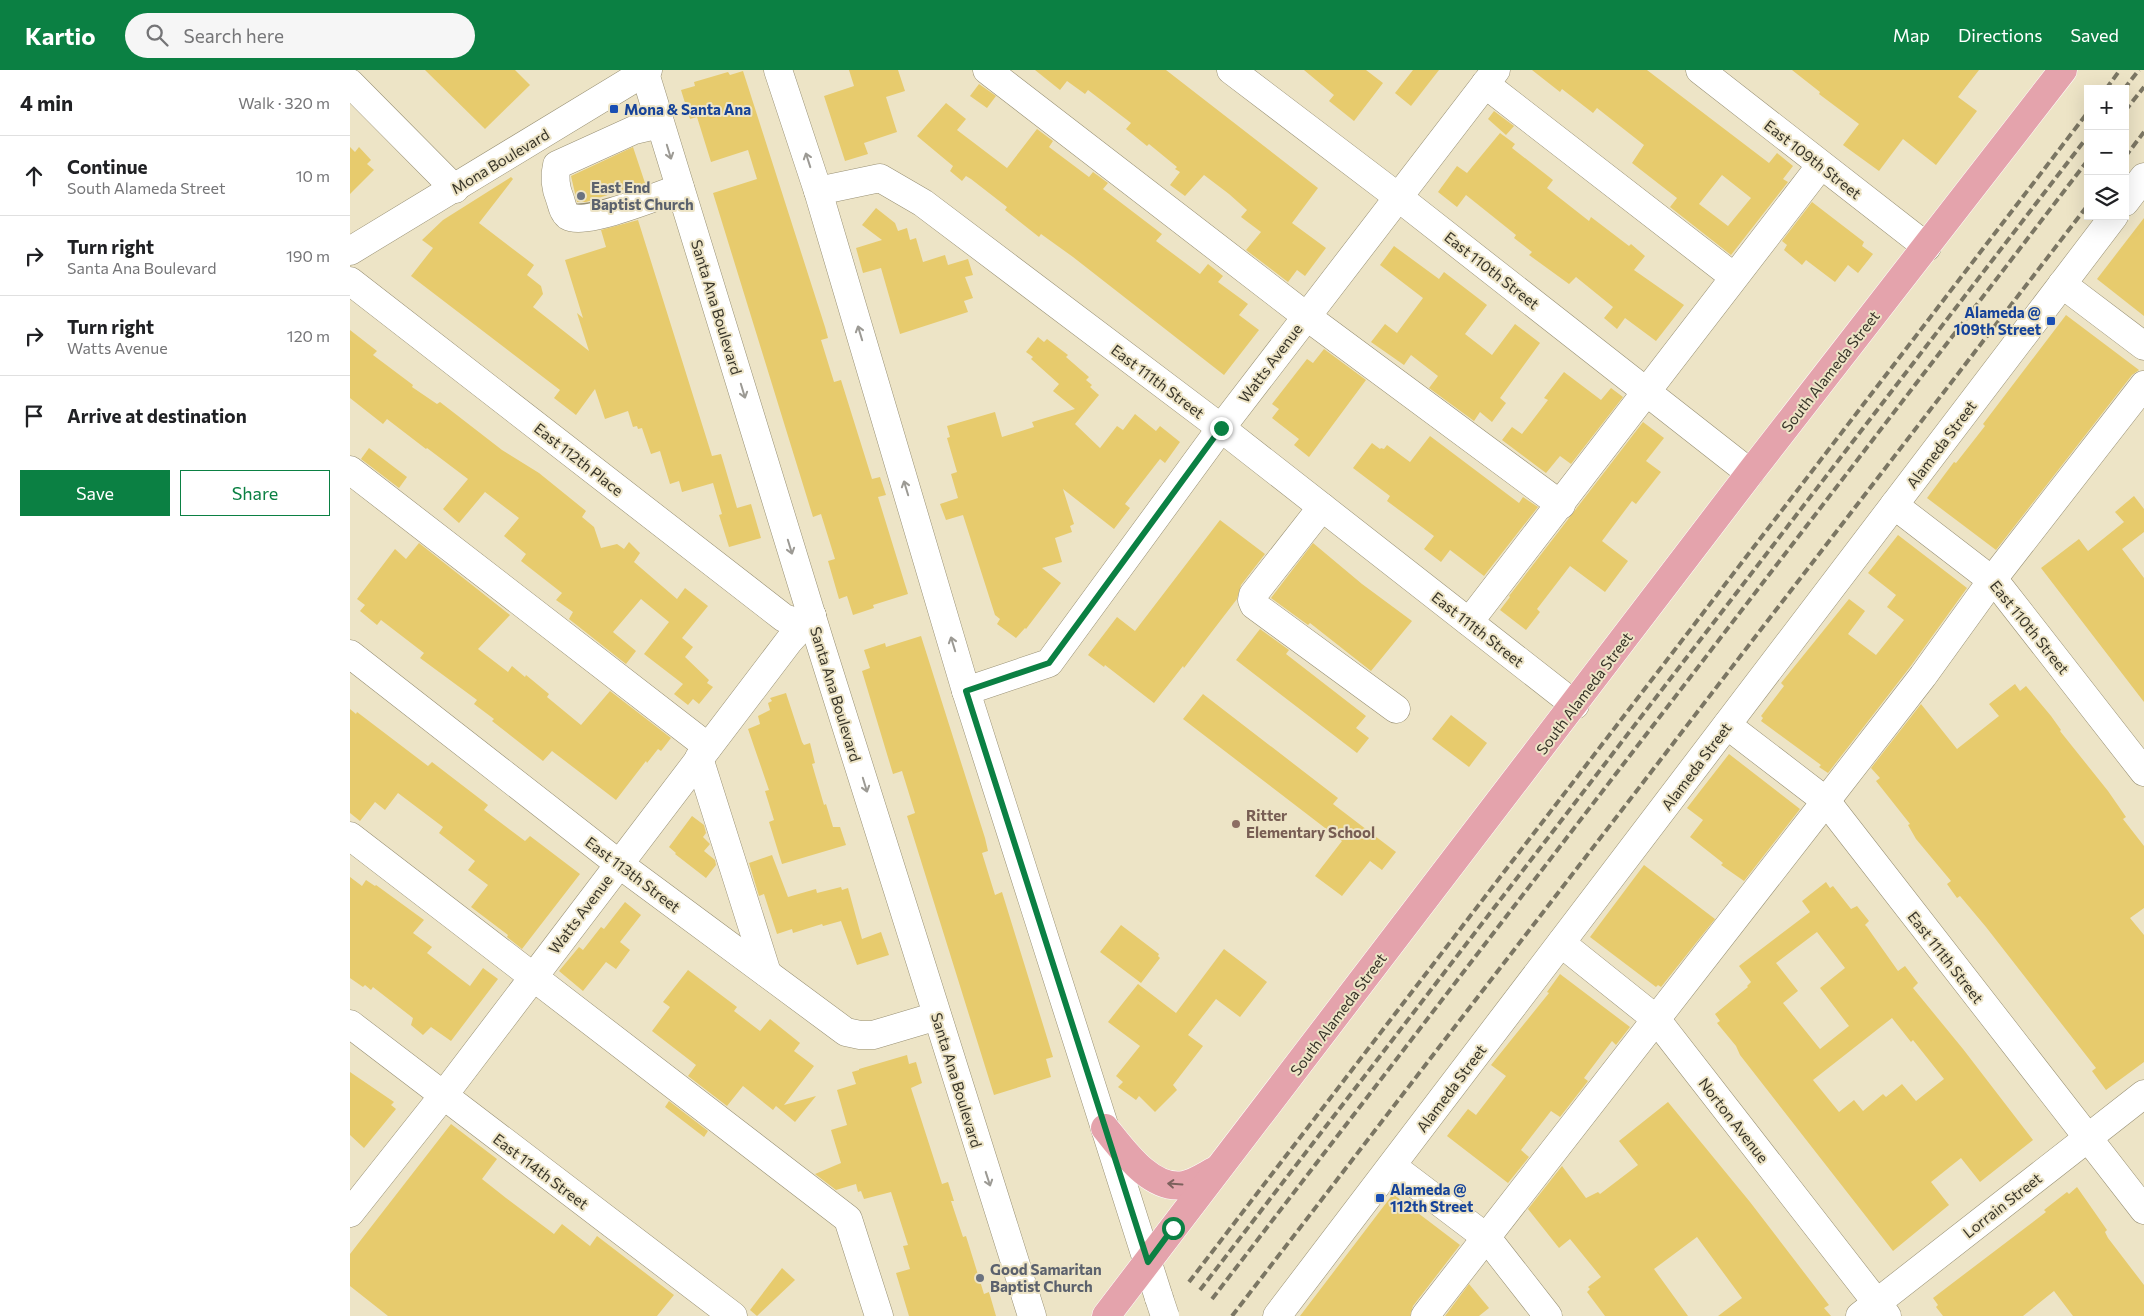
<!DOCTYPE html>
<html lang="en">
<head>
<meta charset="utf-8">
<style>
  body { margin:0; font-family:Commissioner,sans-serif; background:#f6f6f6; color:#202124 }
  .controls { position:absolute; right:15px; top:15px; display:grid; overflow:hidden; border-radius:0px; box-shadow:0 5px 20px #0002 }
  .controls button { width:45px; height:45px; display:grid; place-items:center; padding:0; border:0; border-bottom:1px solid #e0e0e0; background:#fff; color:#202124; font:25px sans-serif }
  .stop { position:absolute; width:15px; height:15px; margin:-11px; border:4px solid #0b8043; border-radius:50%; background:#fff }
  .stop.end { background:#0b8043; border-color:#fff; box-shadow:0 1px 5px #0008 }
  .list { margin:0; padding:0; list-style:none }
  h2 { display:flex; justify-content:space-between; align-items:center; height:65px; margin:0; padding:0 20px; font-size:21px }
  h2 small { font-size:16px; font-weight:400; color:#757577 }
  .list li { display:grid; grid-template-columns:32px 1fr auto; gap:15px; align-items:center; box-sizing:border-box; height:80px; padding:0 20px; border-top:1px solid #e0e0e0 }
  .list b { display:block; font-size:19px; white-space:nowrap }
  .list p { margin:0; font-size:16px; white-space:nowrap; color:#757577 }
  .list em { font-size:16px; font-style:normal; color:#757577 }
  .actions { display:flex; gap:10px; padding:15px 20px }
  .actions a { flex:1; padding:11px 0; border:1px solid #0b8043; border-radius:0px; text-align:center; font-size:18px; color:#0b8043 }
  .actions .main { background:#0b8043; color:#fff }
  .icon { flex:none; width:28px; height:28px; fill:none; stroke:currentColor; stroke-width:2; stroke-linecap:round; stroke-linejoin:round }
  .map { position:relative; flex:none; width:1794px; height:1246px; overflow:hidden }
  header { display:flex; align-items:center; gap:30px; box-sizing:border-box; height:70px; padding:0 25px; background:#0b8043; color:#fff }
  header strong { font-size:24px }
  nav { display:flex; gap:28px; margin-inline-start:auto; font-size:18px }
  .search { width:350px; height:45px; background:#f6f6f6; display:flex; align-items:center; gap:12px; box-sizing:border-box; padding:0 18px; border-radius:28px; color:#757577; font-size:19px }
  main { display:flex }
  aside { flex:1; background:#fff }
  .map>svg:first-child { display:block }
</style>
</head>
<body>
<header>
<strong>Kartio</strong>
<div class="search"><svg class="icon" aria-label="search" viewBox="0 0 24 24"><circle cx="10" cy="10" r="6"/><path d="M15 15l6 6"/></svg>Search here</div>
<nav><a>Map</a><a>Directions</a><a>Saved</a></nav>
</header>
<main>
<aside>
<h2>4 min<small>Walk · 320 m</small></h2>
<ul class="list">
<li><svg class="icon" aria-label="ahead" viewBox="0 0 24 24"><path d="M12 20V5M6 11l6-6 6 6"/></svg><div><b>Continue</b><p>South Alameda Street</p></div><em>10 m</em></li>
<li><svg class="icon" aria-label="right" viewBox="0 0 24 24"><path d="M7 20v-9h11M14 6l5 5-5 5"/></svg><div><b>Turn right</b><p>Santa Ana Boulevard</p></div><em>190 m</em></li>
<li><svg class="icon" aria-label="right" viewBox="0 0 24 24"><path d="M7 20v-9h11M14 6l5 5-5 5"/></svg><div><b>Turn right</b><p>Watts Avenue</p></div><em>120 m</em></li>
<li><svg class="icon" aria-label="arrive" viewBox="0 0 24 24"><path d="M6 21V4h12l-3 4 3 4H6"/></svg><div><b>Arrive at destination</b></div></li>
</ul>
<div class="actions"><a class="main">Save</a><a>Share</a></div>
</aside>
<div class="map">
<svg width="1794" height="1246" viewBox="0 0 1794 1246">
  <rect width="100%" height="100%" fill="#ede4c6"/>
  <g fill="#e7cb6d" fill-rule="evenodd">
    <path d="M75 0H165L180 15 135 59Z"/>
    <path d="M499 0H548L555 21 536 27 547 62 514 73 518 84 495 91 474 26 504 16Z"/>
    <path d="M685 0H816L968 118 942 153 976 178 955 206 947 200 938 212 896 180 911 162 891 147 897 140 879 124 854 105 835 126 820 115 830 102 825 99 827 97 799 74 797 76 776 59 781 53 738 20 735 24 717 11 710 20Z"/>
    <path d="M954 0H1016L1033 13 1004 51 979 31 984 25Z"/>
    <path d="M1063 0H1089L1061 36 1045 23Z"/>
    <path d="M1182 0H1297L1419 93 1427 83 1443 96 1433 109 1438 112 1381 185 1320 137 1327 128 1282 93 1294 75 1247 38 1243 43 1212 19 1210 22ZM1372 105 1401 128 1378 156 1349 134Z"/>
    <path d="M1442 0H1629L1608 27 1627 41 1586 95 1553 69 1529 101 1493 75 1509 54 1469 24 1470 22Z"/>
    <path d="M393 1 475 257 478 268 471 270 484 312 491 310 522 409 530 407 536 425 528 427 558 524 523 535 524 538 503 545 497 526 489 529 478 491 485 489 471 444 463 447 363 123 407 109 398 80 361 92 347 47 340 49 331 20 345 16 344 12 378 2 380 5Z"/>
    <path d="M629 14 646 26 637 38 620 26Z"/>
    <path d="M596 33 616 49 607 60 657 98 687 59 703 71 699 77 739 107 743 102 758 113 753 119 812 164 806 171 850 204 858 194 873 206 868 212 898 234 889 245 909 260 874 305 723 187 691 164 689 167 655 140 657 137 621 109 616 106 612 111 600 101 603 96 567 66Z"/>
    <path d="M1144 41 1164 56 1156 65 1138 49Z"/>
    <path d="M1150 63 1165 74 1162 78 1203 110 1197 118 1239 151 1241 147 1279 176 1281 174 1295 186 1284 200 1334 235 1306 271 1275 248 1267 259 1254 248 1263 237 1226 207 1219 214 1179 185 1182 182 1164 168 1166 165 1116 125 1107 137 1088 122 1107 96 1117 103Z"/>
    <path d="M0 77 5 82 9 77 21 90 17 94 24 100 0 124Z"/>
    <path d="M283 77 295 113 236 132H227L221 106Z"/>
    <path d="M161 107 163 109 129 153 184 195 177 205 191 216 193 224 183 237 239 281 227 243 233 248 215 190 256 177 251 160 288 150 362 386 371 384 387 438 401 434 411 468 379 477 369 445 372 444 363 413 332 422 329 411 320 414 310 381 301 384 293 361 292 358 288 359 287 356 283 357 278 341 255 349 245 319 226 345 204 328 210 320 61 206 83 178 72 170 93 150Z"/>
    <path d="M1462 132 1514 172 1512 176 1523 184 1508 203 1498 195 1485 212 1456 190 1452 195 1434 180 1437 175 1432 171Z"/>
    <path d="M526 138 545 153 548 161 557 158 560 170 566 168 573 192 595 185 598 195 618 189 623 205 615 207 623 228 614 231 618 242 550 264 531 198 513 203 506 178 532 170 512 155Z"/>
    <path d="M1794 148V246L1747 209Z"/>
    <path d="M1044 176 1089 209 1094 202 1137 235 1115 264 1142 285 1165 254 1190 273 1150 328 1156 333 1142 352 1130 342 1124 351 1079 318 1088 306 1061 285 1054 295 1021 272 1035 254 1047 263 1073 228 1030 195Z"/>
    <path d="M1716 245 1789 300 1782 305 1646 480 1577 428 1604 392 1606 393 1635 356 1633 354Z"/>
    <path d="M0 260 27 281 23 285 63 315 62 317 87 334 90 332 152 380 189 403 236 441 232 447 244 457 251 478 267 474 274 479 279 472 290 483 284 492 327 529 335 518 358 536 332 568 343 577 335 587 359 610 357 613 363 617 349 634 343 629 338 635 324 624 333 614 294 584 319 552 291 529 263 562 286 581 276 594 219 549 223 542 206 530 212 523 171 491 176 484 154 466 169 448 135 422 109 453 93 439 118 409 77 378 76 379 37 349 33 354 0 328Z"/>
    <path d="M688 267 694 272 697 269 718 285 716 287 739 307 736 310 742 315 740 317 749 325 725 354 750 378 767 356 773 360 785 344 806 361 810 356 830 372 815 393 810 389 775 434 780 438 764 459 713 419 724 454 720 456 722 462 705 468 712 492 692 498 711 513 676 559 675 558 666 568 647 554 650 549 645 545 613 445 596 450 590 434 608 428 601 404 607 402 597 368 600 367 597 356 645 342 652 367 684 357 682 352 725 339 703 321 709 314 681 289 683 287 676 282Z"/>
    <path d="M974 279 1016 310 959 387 944 375 949 369 922 348 929 339 922 334 957 289 963 293Z"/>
    <path d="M1214 302 1251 330 1261 318 1273 327 1221 394 1210 386 1196 403 1152 370 1162 357 1172 364 1198 330 1194 328Z"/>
    <path d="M1293 352 1314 368 1296 391 1311 402 1286 434 1282 431 1252 471 1278 491 1255 522 1220 496 1187 539 1190 542 1176 560 1150 540 1160 527 1159 526Z"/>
    <path d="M1080 366 1169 433 1173 427 1188 437 1134 506 1100 480 1091 492 1074 479 1084 466 1037 431 1040 426 1003 398 1022 373 1030 379 1031 378 1034 379 1037 375 1060 392Z"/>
    <path d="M19 378 57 407 49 418 11 389Z"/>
    <path d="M1784 426 1794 439V462L1772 479 1794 508V632L1691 498 1729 469 1738 481 1774 452 1765 442Z"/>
    <path d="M870 450 915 484 891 515 887 529 834 598 833 596 804 633 755 595 754 597 738 585 767 547 785 561Z"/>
    <path d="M1548 465 1617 518 1560 597 1478 703 1469 697 1471 695 1411 651 1413 648 1411 646 1434 616 1431 613 1499 529 1515 541 1498 564 1526 585 1554 550 1537 537 1546 525 1518 503Z"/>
    <path d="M69 473 160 545 128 579 158 602 162 596 175 607 176 605 199 624 197 627 231 655 260 621 321 668 311 681 308 679 297 693 296 691 266 730 202 681 193 691 142 651 144 649 124 634 127 630 70 588 74 583 31 550 27 555 10 541 15 535 7 529 45 479 56 489Z"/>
    <path d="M963 473 1012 514 1062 551 1021 601 960 553 958 555 921 528Z"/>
    <path d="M910 559 939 580 936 584 1016 646 1006 658 1019 668 1007 683 886 590Z"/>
    <path d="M571 566 635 768 638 781 632 783 645 825 652 822 703 987 696 989 701 1007 644 1025 557 746 565 743 552 701 543 704 512 601 520 598 514 580 535 573 536 577Z"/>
    <path d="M1665 614 1670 621 1676 616 1701 646 1711 660 1710 661 1758 721 1776 747 1773 749 1794 776V838L1780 848 1794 865V992L1756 1020 1742 1001 1746 998 1636 857 1610 826 1607 828 1597 814 1601 811 1566 769 1558 755 1560 754 1526 711 1530 708 1521 698 1571 634 1607 679 1649 646 1639 634Z"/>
    <path d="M436 623 452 672 454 675 460 673 465 693 462 694 474 735 476 734 483 757H490L496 775 432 794 419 752 424 750 415 721 419 720 398 659 410 654 408 646 420 640 418 633 422 631 420 628Z"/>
    <path d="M853 624 988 728 983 734 1046 782 1032 800 1020 791 992 826 965 806 992 771 833 649Z"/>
    <path d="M0 639 6 644 7 642 78 696 82 692 138 735 134 740 175 771 180 766 230 804 172 879 157 867 158 865 121 837 138 815 118 800 125 791 89 763 93 757 48 723 35 740 25 732 10 751 0 743Z"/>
    <path d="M1101 645 1137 673 1119 697 1082 669Z"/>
    <path d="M1379 684 1450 739 1394 811 1371 795 1373 793 1340 767 1353 750 1337 738Z"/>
    <path d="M342 746 354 755 356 763 353 767 360 774 354 781 365 790 366 795 356 808 325 784 326 783 319 777Z"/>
    <path d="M422 785 438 827 466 819 467 823 491 817 492 820 498 818 512 869 531 862 539 885 507 895 491 851 473 856 472 854 443 863 442 859 427 864 414 824 409 826 399 793Z"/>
    <path d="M1294 795 1365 849 1311 917 1308 915 1306 917 1240 867Z"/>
    <path d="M0 807 12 816 16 810 25 816 26 815 74 850 63 863 82 877 77 883 120 916 133 898 148 909 101 971 81 957 73 965 61 955 63 948 23 917 21 920 15 915 13 917 0 908Z"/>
    <path d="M1476 812 1480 818 1483 816 1501 839 1507 836 1519 851 1515 855 1517 857 1548 901 1555 896 1568 913 1563 918 1613 979 1683 1070 1630 1112 1611 1088 1581 1112 1599 1135 1543 1181 1390 985 1386 976 1367 953 1370 951 1365 944 1398 917 1397 916 1401 912 1389 896 1460 842 1452 831ZM1467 862 1495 898 1470 918 1499 956 1470 979 1433 933 1448 921 1426 893ZM1542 948 1561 972 1563 970 1594 1009 1566 1031 1552 1014 1536 1027 1533 1024 1513 1041 1504 1030 1489 1042 1463 1010Z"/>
    <path d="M275 832 291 845 270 872 280 880 266 899 256 892 233 921 209 901 229 877 233 880 251 857 254 859Z"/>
    <path d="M771 855 809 884 808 886 810 888 791 913 750 882Z"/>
    <path d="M874 879 917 912 890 947 866 929 838 965 853 976 823 1015 827 1020 805 1042 789 1026 786 1030 768 1017 773 1012 766 1006 790 976 758 952 788 914 826 943Z"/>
    <path d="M338 900 387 937 384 941 410 961 420 949 450 973 444 981 464 996 434 1035 466 1026 445 1052 426 1036 423 1040 393 1016 377 1036 338 1006 346 995 302 961 320 937 313 932Z"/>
    <path d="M1210 904 1280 957 1266 975 1262 971 1234 1008 1238 1011 1210 1047 1201 1041 1171 1080 1179 1087 1158 1113 1097 1066 1118 1039 1126 1045 1156 1006 1141 995 1199 923 1197 922Z"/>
    <path d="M557 985 559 994 566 992 572 1013 561 1018 592 1114 598 1112 604 1131H601L613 1167 616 1166 634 1224 639 1222 646 1246H559L546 1203 560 1199 553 1176 558 1175 541 1122 514 1129 511 1121 508 1122 506 1114 486 1120 465 1104 491 1093 481 1060 497 1055 487 1020 506 1014 502 1002 509 1000V999Z"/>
    <path d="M0 1002 44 1032 41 1035 46 1039 14 1078 0 1065Z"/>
    <path d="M319 1031 358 1061 354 1067 315 1037Z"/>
    <path d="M1318 1032 1400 1132 1479 1235 1474 1238 1481 1246H1368L1392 1228 1347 1167 1304 1199 1338 1246H1255L1237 1222 1240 1219 1238 1217 1251 1207 1220 1169 1209 1178 1178 1139 1212 1096 1236 1128 1248 1122 1250 1124 1288 1095 1269 1071Z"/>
    <path d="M101 1054 147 1089 132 1109 156 1128 204 1164 212 1154 240 1176 247 1166 324 1225 307 1246H38L0 1216V1184Z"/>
    <path d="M1727 1117 1757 1160 1755 1162 1758 1168 1794 1215V1246H1723L1704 1221 1673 1246H1593L1586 1237 1588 1235 1583 1228 1696 1142 1694 1140 1717 1122 1719 1124Z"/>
    <path d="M1043 1124 1110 1175 1063 1236 1060 1246H950Z"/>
    <path d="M432 1198 445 1210 407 1246 400 1240Z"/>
    <path d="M1119 1214 1139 1238 1129 1246H1095Z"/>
  </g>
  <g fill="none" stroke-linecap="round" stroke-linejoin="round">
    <g stroke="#989074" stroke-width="29">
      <g id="minor">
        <path d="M294 0 470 573 682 1246"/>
        <path d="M428 0 468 121 616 621 809 1228"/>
        <path d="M637 0 956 246 1211 435"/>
        <path d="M881 0 1048 127 1400 403"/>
        <path d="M1350 0 1577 177"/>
        <path d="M0 13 105 119"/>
        <path d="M1135 14 1384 207"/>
        <path d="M310 54 284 60 207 95C204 107 205 117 210 129 212 135 213 142 218 146 235 156 310 125 330 118"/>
        <path d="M468 121 530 108 573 133 871 358 1225 635"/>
        <path d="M1775 132 1794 107"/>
        <path d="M0 181 298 0"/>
        <path d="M0 211 434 548 446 552 462 546"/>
        <path d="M1712 214 1794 276"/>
        <path d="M0 400 358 677"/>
        <path d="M1544 435 1648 515 1794 702"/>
        <path d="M972 437 903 525 902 530 904 535 1046 639"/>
        <path d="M1119 552 1471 95"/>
        <path d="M0 584 269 794 496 962 510 965H523L587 946"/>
        <path d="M616 621 699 593 871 358 1146 0"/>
        <path d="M1377 655 1476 731 1794 1140"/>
        <path d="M349 688 417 903"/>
        <path d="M0 766 498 1149 529 1246"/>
        <path d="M1211 873 1306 949 1537 1246"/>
        <path d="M0 954 383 1246"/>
        <path d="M1042 1096 1137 1168 1198 1246"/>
        <path d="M0 1143 93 1026 439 571 462 546"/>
        <path d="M927 1246 1764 146"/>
        <path d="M1075 1246 1476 731 1573 606 1643 509 1794 315"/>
        <path d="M1510 1246 1794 1024"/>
      </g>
    </g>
    <g stroke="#fff" stroke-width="29">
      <g id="major">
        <path d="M755 1058C773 1080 801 1121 834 1115 845 1113 856 1105 866 1100"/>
        <path d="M756 1246 1400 403 1713 0"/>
      </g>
    </g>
    <use href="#minor" stroke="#fff" stroke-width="28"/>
    <use href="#major" stroke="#e4a3ac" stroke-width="28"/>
    <g stroke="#7b7663" stroke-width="4" stroke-dasharray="8 4" stroke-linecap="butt">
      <path d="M1756 19 1770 0"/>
      <path d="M1774 19 1789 0"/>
      <path d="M1775 41 1794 17"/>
      <path d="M1775 87 1794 62"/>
      <path d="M839 1212 1738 42"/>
      <path d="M850 1220 1738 66"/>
      <path d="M862 1229 1738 90"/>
      <path d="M882 1246 1738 135"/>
    </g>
    <g stroke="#989074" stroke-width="29" stroke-linecap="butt">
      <path id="minor-bridge" d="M809 1228 815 1246"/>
    </g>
    <use href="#minor-bridge" stroke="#fff" stroke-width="28"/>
  </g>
  <defs><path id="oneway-shaft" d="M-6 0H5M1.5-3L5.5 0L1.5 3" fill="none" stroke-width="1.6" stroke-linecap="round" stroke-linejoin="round" transform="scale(1.25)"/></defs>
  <g stroke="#9c9a94">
    <use href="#oneway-shaft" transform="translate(319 82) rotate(73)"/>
    <use href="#oneway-shaft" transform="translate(458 90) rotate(-108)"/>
    <use href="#oneway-shaft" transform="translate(510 263) rotate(-107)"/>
    <use href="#oneway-shaft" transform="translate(393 321) rotate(73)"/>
    <use href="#oneway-shaft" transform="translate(556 418) rotate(-107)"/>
    <use href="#oneway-shaft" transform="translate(440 477) rotate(73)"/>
    <use href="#oneway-shaft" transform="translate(603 574) rotate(-107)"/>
    <use href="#oneway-shaft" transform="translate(515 715) rotate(73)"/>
    <use href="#oneway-shaft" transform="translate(638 1109) rotate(72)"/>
  </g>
  <use stroke="#7d615d" href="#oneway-shaft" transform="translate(825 1114) rotate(-176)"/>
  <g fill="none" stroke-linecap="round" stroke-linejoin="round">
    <path stroke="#0b8043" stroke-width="6" d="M823 1158 798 1192 616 621 699 593 871 358"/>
  </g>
  <g fill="#1a4fb4" stroke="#ede4c6" stroke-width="2">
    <rect x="259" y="34" width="10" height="10" rx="2.5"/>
    <rect x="1696" y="246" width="10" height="10" rx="2.5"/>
    <rect x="1025" y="1123" width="10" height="10" rx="2.5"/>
  </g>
  <g fill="#6b7280" stroke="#ede4c6" stroke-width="2">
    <circle cx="231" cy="126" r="5"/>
    <circle cx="630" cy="1208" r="5"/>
  </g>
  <circle fill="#8d6e63" stroke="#ede4c6" stroke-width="2" cx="886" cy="754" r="5"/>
  <g text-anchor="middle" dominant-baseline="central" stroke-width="4" stroke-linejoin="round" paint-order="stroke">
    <g font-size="15" font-weight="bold" fill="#164399" stroke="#ede4c6" text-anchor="start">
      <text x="274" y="39">Mona &amp; Santa Ana</text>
      <text x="1691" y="242" text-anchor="end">Alameda @<tspan x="1691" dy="17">109th Street</tspan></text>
      <text x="1040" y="1119">Alameda @<tspan x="1040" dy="17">112th Street</tspan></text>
    </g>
    <g font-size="15" fill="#383529" stroke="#ede4c6">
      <text transform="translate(1463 89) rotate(38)">East 109th Street</text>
      <text transform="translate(150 91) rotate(-31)">Mona Boulevard</text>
      <text transform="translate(1142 200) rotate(38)">East 110th Street</text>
      <text transform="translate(367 237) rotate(73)">Santa Ana Boulevard</text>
      <text transform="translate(920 293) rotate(-53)">Watts Avenue</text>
      <text transform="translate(1480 301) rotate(-52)">South Alameda Street</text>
      <text transform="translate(808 311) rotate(37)">East 111th Street</text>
      <text transform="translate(1591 374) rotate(-53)">Alameda Street</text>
      <text transform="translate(229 389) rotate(38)">East 112th Place</text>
      <text transform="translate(1680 557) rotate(51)">East 110th Street</text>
      <text transform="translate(1128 559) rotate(38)">East 111th Street</text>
      <text transform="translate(1234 623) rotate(-53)">South Alameda Street</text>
      <text transform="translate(486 624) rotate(73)">Santa Ana Boulevard</text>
      <text transform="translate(1346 696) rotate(-53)">Alameda Street</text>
      <text transform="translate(283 804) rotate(37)">East 113th Street</text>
      <text transform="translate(230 844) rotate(-53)">Watts Avenue</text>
      <text transform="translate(1596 887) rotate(52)">East 111th Street</text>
      <text transform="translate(988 944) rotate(-53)">South Alameda Street</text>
      <text transform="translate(607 1010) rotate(73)">Santa Ana Boulevard</text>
      <text transform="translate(1101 1018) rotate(-53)">Alameda Street</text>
      <text transform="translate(1384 1050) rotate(52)">Norton Avenue</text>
      <text transform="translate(191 1101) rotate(37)">East 114th Street</text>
      <text transform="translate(1652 1135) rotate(-38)">Lorrain Street</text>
    </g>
    <g font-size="15" font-weight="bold" fill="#5b616d" stroke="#ede4c6" text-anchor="start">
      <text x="241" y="117">East End<tspan x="241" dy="17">Baptist Church</tspan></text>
      <text x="640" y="1199">Good Samaritan<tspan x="640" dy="17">Baptist Church</tspan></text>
    </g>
    <g font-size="15" font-weight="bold" fill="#785e54" stroke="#ede4c6" text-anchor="start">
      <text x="896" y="745">Ritter<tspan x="896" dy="17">Elementary School</tspan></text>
    </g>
  </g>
</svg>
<div class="controls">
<button>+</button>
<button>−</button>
<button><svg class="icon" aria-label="layers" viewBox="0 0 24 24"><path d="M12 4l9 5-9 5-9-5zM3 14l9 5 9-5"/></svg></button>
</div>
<div class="stop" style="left:823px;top:1158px"></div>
<div class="stop end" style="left:871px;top:358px"></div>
</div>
</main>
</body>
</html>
